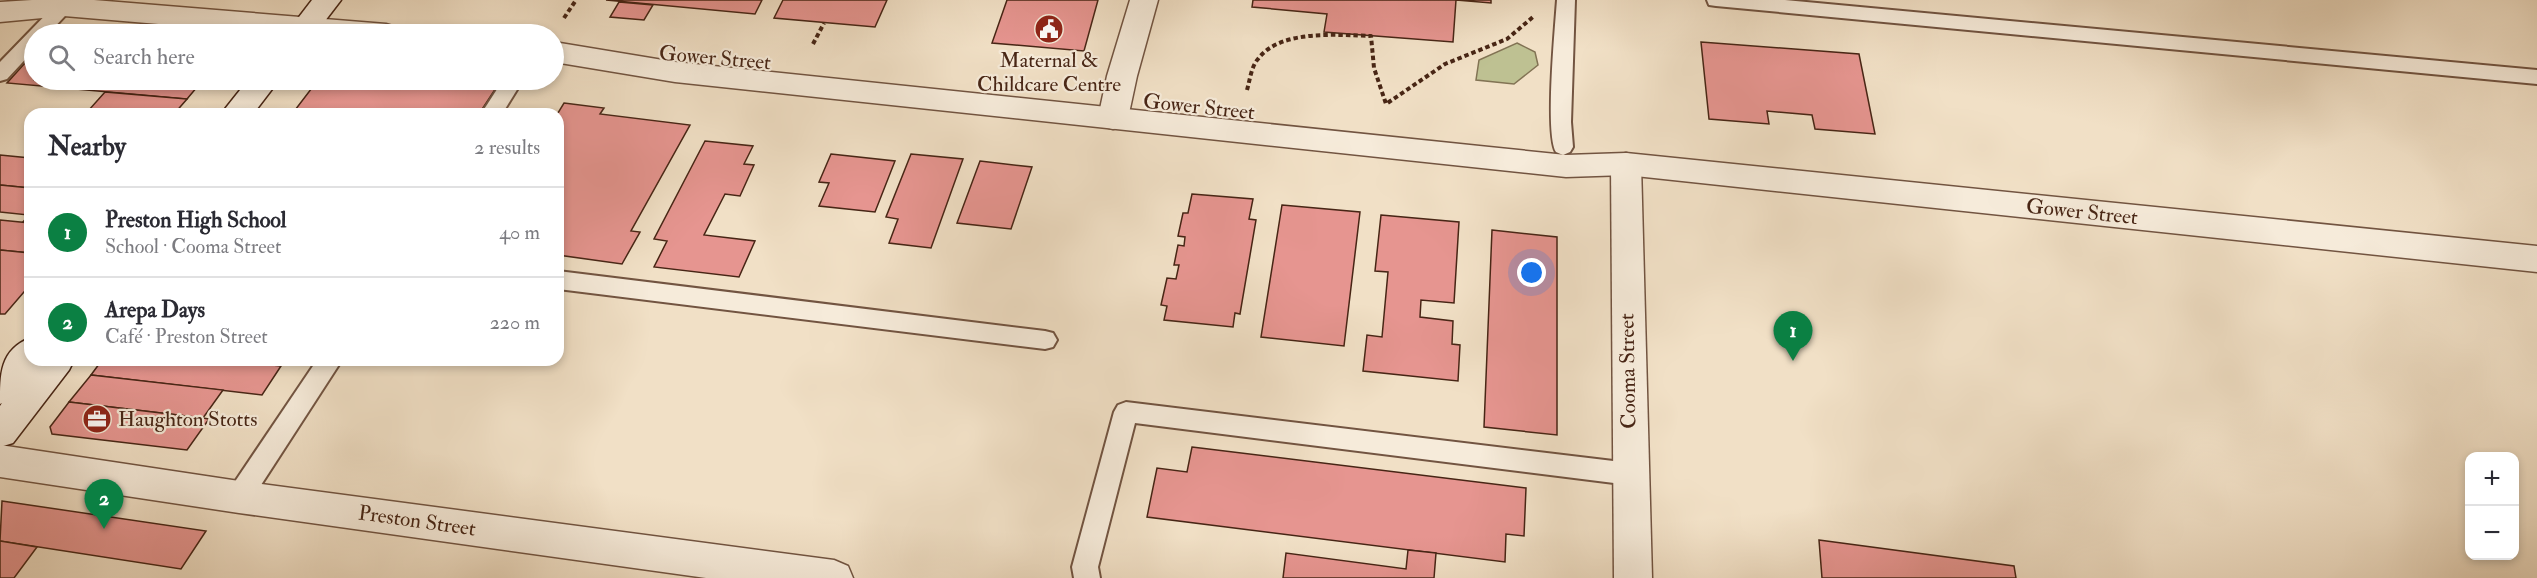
<!DOCTYPE html>
<html lang="en">
<head>
<meta charset="utf-8">
<style>
  body { margin:0; font-family:"IM FELL Double Pica",serif; background:#f7f7f7; color:#2b2b33 }
  .controls { position:absolute; right:18px; bottom:18px; display:grid; overflow:hidden; border-radius:12px; box-shadow:0 3px 9px #0003 }
  .controls button { width:54px; height:54px; display:grid; place-items:center; padding:0; border:0; border-bottom:2px solid #e1e1e2; background:#fff; color:#2b2b33; font:30px sans-serif }
  .you { position:absolute; left:1532px; top:273px; width:21px; height:21px; margin:-15px; border:4px solid #fff; border-radius:50%; background:#1a73e8; box-shadow:0 0 0 9px #1a73e833 }
  .badge { display:grid; place-items:center; width:39px; height:39px; border-radius:50%; background:#0b8043; color:#fff; font-size:20px; font-weight:700 }
  .pin { position:absolute; translate:-50% -50px; filter:drop-shadow(0 2px 3px #0008) }
  .pin::after { content:''; position:absolute; top:32px; width:21px; height:18px; background:inherit; clip-path:polygon(0 0,100% 0,50% 100%) }
  .list { margin:0; padding:0; list-style:none }
  h2 { display:flex; justify-content:space-between; align-items:center; height:78px; margin:0; padding:0 24px; font-size:26px }
  h2 small { font-size:20px; font-weight:400; color:#7c7c81 }
  .list li { display:grid; grid-template-columns:39px 1fr auto; gap:18px; align-items:center; box-sizing:border-box; height:90px; padding:0 24px; border-top:2px solid #e1e1e2 }
  .list b { display:block; font-size:22px; white-space:nowrap }
  .list p { margin:0; font-size:20px; white-space:nowrap; color:#7c7c81 }
  .list em { font-size:20px; font-style:normal; color:#7c7c81 }
  .icon { flex:none; width:33px; height:33px; fill:none; stroke:currentColor; stroke-width:2; stroke-linecap:round; stroke-linejoin:round }
  .map { position:relative; flex:none; width:2537px; height:578px; overflow:hidden }
  .search { position:absolute; background:#fff; box-shadow:0 3px 9px #0003; left:24px; top:24px; width:540px; height:66px; display:flex; align-items:center; gap:15px; box-sizing:border-box; padding:0 21px; border-radius:33px; color:#7c7c81; font-size:22px }
  .panel { position:absolute; background:#fff; box-shadow:0 3px 9px #0003; left:24px; top:108px; width:540px; height:258px; border-radius:18px }
  .map>svg:first-child { display:block }
</style>
</head>
<body>
<div class="map">
<svg width="2537" height="578" viewBox="0 0 2537 578">
  <rect width="100%" height="100%" fill="#f1e0c6"/>
  <filter id="stains"><feTurbulence type="fractalNoise" baseFrequency=".00333" numOctaves="4"/><feColorMatrix values="0 0 0 0 .2 0 0 0 0 .09 0 0 0 0 .02 0 0 0 .5 -.17"/></filter>
  <radialGradient id="worn" r=".72"><stop offset=".6" stop-color="#630" stop-opacity="0"/><stop offset="1" stop-color="#630" stop-opacity=".3"/></radialGradient>
  <path fill="#bec192" stroke="#827354" stroke-width="1.5" d="M1517 43 1535 52 1538 65 1514 84 1476 80 1479 60Z"/>
  <g fill="#e69590" stroke="#472515" stroke-width="1.5">
    <path d="M606 0H762L755 14Z"/>
    <path d="M783 0H887L875 27 774 18Z"/>
    <path d="M1007 0H1098L1084 51 992 43Z"/>
    <path d="M1253 0H1491V3L1456 0 1453 42 1324 32 1327 14 1252 7Z"/>
    <path d="M619 2 653 5 644 20 610 17Z"/>
    <path d="M1701 42 1859 54 1875 134 1815 129 1812 115 1767 111 1769 124 1709 119Z"/>
    <path d="M34 53V80H203L187 99 7 83Z"/>
    <path d="M318 80H408L496 88 479 114H292Z"/>
    <path d="M105 92 187 99 174 114 88 111Z"/>
    <path d="M564 103 604 108 600 114 690 125 631 231 640 232 622 264 558 255V114H526L529 109 558 113Z"/>
    <path d="M705 141 753 146 744 164 754 165 740 196 725 194 704 235 755 241 739 277 654 267 667 241 654 239Z"/>
    <path d="M831 154 895 161 875 212 819 206 829 183 819 182Z"/>
    <path d="M911 154 963 159 931 248 889 243 898 219 886 217Z"/>
    <path d="M0 155 30 158V188L0 185Z"/>
    <path d="M980 161 1032 167 1011 229 957 223Z"/>
    <path d="M0 185 30 188V223L23 222 29 215 0 212Z"/>
    <path d="M1192 194 1253 199 1249 219 1256 220 1240 314 1235 313 1233 327 1164 320 1167 306 1161 305 1167 278 1176 279 1179 265H1174L1178 245 1184 246 1185 237 1178 236 1183 213H1188Z"/>
    <path d="M1282 205 1360 212 1344 346 1261 337Z"/>
    <path d="M1381 215 1459 222 1454 303 1421 300 1420 317 1453 321 1452 344 1460 345 1458 381 1363 371 1367 335 1382 337 1388 272 1375 271Z"/>
    <path d="M0 220 30 223V253L0 250Z"/>
    <path d="M1492 230 1557 237V435L1484 427Z"/>
    <path d="M0 250 30 253V285L5 314H0Z"/>
    <path d="M102 360H229L281 366 262 395 91 375Z"/>
    <path d="M91 375 223 390 203 418 69 402Z"/>
    <path d="M69 402 203 418 209 419 187 450 52 434 50 427Z"/>
    <path d="M1192 447 1526 488 1524 536 1506 534 1505 562 1147 517 1157 468 1187 472Z"/>
    <path d="M2 501 206 531 181 569 0 541Z"/>
    <path d="M1819 540 2014 566 2016 578H1822Z"/>
    <path d="M0 541 37 547 14 578H0Z"/>
    <path d="M1408 550 1436 553 1434 578H1283L1286 553 1406 569Z"/>
  </g>
  <g fill="none" stroke-linecap="round" stroke-linejoin="round">
    <g stroke="#725441" stroke-width="4">
      <g id="service">
        <path d="M60 0H80L48 34H34V50L7 79 0 81V62Z"/>
        <path d="M1557 0H1575L1571 122 1573 147 1570 152 1563 155 1556 152C1545 133 1555 28 1557 0Z"/>
        <path d="M1707 0H1785L2537 70V84L1716 6 1709 5Z"/>
        <path d="M503 80H523L502 114H481Z"/>
        <path d="M558 271 1045 331 1053 333 1057 340 1053 347 1045 349 558 289Z"/>
        <path d="M317 360H342L248 505 239 508 230 505 226 497 230 489Z"/>
        <path d="M1126 402 1630 463 1639 466 1642 474 1639 482 1630 485 1135 423 1098 567 1100 578H1074L1072 567 1114 412 1118 405Z"/>
      </g>
    </g>
    <g stroke="#725441" stroke-width="3">
      <g id="minor">
        <path d="M1130 0H1158L1137 76 1128 118 1124 126 1113 129 1102 126 1098 118 1107 76Z"/>
        <path d="M1626 153 1637 156 1641 164 1652 578H1614L1611 164 1615 156Z"/>
        <path d="M0 445 239 481 834 560 848 566 853 578H706L239 513 0 477Z"/>
      </g>
    </g>
    <g stroke="#725441" stroke-width="3">
      <g id="tertiary">
        <path d="M32 0H94L386 24 396 27 400 34H277L64 16 0 22V2Z"/>
        <path d="M554 42 675 62 1489 147 1566 155 1626 153 2537 246V272L1626 175 1566 177 675 82 554 62Z"/>
      </g>
    </g>
    <g stroke="#472515" stroke-width="3">
      <g id="secondary">
        <path d="M312 0H341L315 34H286Z"/>
        <path d="M248 80H279L253 114H221Z"/>
        <path d="M30 338V360H74L69 370 13 443 0 447V406L2 403 0 404C0 374 0 350 30 338Z"/>
      </g>
    </g>
    <g stroke="#472515" stroke-width="4" stroke-dasharray="4.5 3" stroke-linecap="butt">
      <path d="M564 18 576 0"/>
      <path d="M813 44 824 23"/>
      <path d="M1247 90C1250 80 1251 67 1258 59 1280 29 1338 35 1371 36L1374 68 1386 104 1445 64 1507 39 1533 17"/>
    </g>
    <use href="#service" fill="#f6ebda" fill-rule="evenodd"/>
    <use href="#minor" fill="#f6ebda" fill-rule="evenodd"/>
    <use href="#tertiary" fill="#f6ebda" fill-rule="evenodd"/>
    <use href="#secondary" fill="#f6ebda" fill-rule="evenodd"/>
  </g>
  <defs>
    <g id="civic-disc" transform="scale(1.5)"><circle r="9.5" fill="#8f2418" stroke="#f6ebda"/><path d="M-.6-6.5H3V-4.5H.6V-3L4-1V1h2V6H-6V1h2V-1L-.6-3ZM-1.2 2.5V6h2.4V2.5Z" fill="#fff"/></g>
    <g id="office-disc" transform="scale(1.5)"><circle r="9.5" fill="#8f2418" stroke="#f6ebda"/><path d="M-6-3h4V-5.5h4V-3h4V5H-6ZM-1-4.5V-3h2v-1.5ZM-6 0V1H6V0Z" fill="#fff"/></g>
  </defs>
  <g fill-rule="evenodd">
    <use href="#civic-disc" x="1049" y="29"/>
    <use href="#office-disc" x="97" y="419"/>
  </g>
  <g text-anchor="middle" dominant-baseline="central" stroke-width="4.5" stroke-linejoin="round" paint-order="stroke">
    <g font-size="21" fill="#472515" stroke="#f6ebda">
      <text transform="translate(715 58) rotate(5)">Gower Street</text>
      <text transform="translate(1199 107) rotate(6)">Gower Street</text>
      <text transform="translate(2082 212) rotate(6)">Gower Street</text>
      <text transform="translate(1628 371) rotate(-91)">Cooma Street</text>
      <text transform="translate(417 521) rotate(8)">Preston Street</text>
    </g>
    <g font-size="21" fill="#472515" stroke="#f6ebda">
      <text x="1049" y="60">Maternal &amp;<tspan x="1049" dy="24">Childcare Centre</tspan></text>
      <text x="118" y="419" text-anchor="start">Haughton Stotts</text>
    </g>
  </g>
  <rect width="100%" height="100%" filter="url(#stains)"/>
  <rect width="100%" height="100%" fill="url(#worn)"/>
</svg>
<div class="controls">
<button>+</button>
<button>−</button>
</div>
<div class="you"></div>
<div class="pin badge" style="left:1793px;top:361px">1</div>
<div class="pin badge" style="left:104px;top:529px">2</div>
<div class="search"><svg class="icon" aria-label="search" viewBox="0 0 24 24"><circle cx="10" cy="10" r="6"/><path d="M15 15l6 6"/></svg>Search here</div>
<section class="panel">
<h2>Nearby<small>2 results</small></h2>
<ul class="list">
<li><span class="badge">1</span><div><b>Preston High School</b><p>School · Cooma Street</p></div><em>40 m</em></li>
<li><span class="badge">2</span><div><b>Arepa Days</b><p>Café · Preston Street</p></div><em>220 m</em></li>
</ul>
</section>
</div>
</body>
</html>
